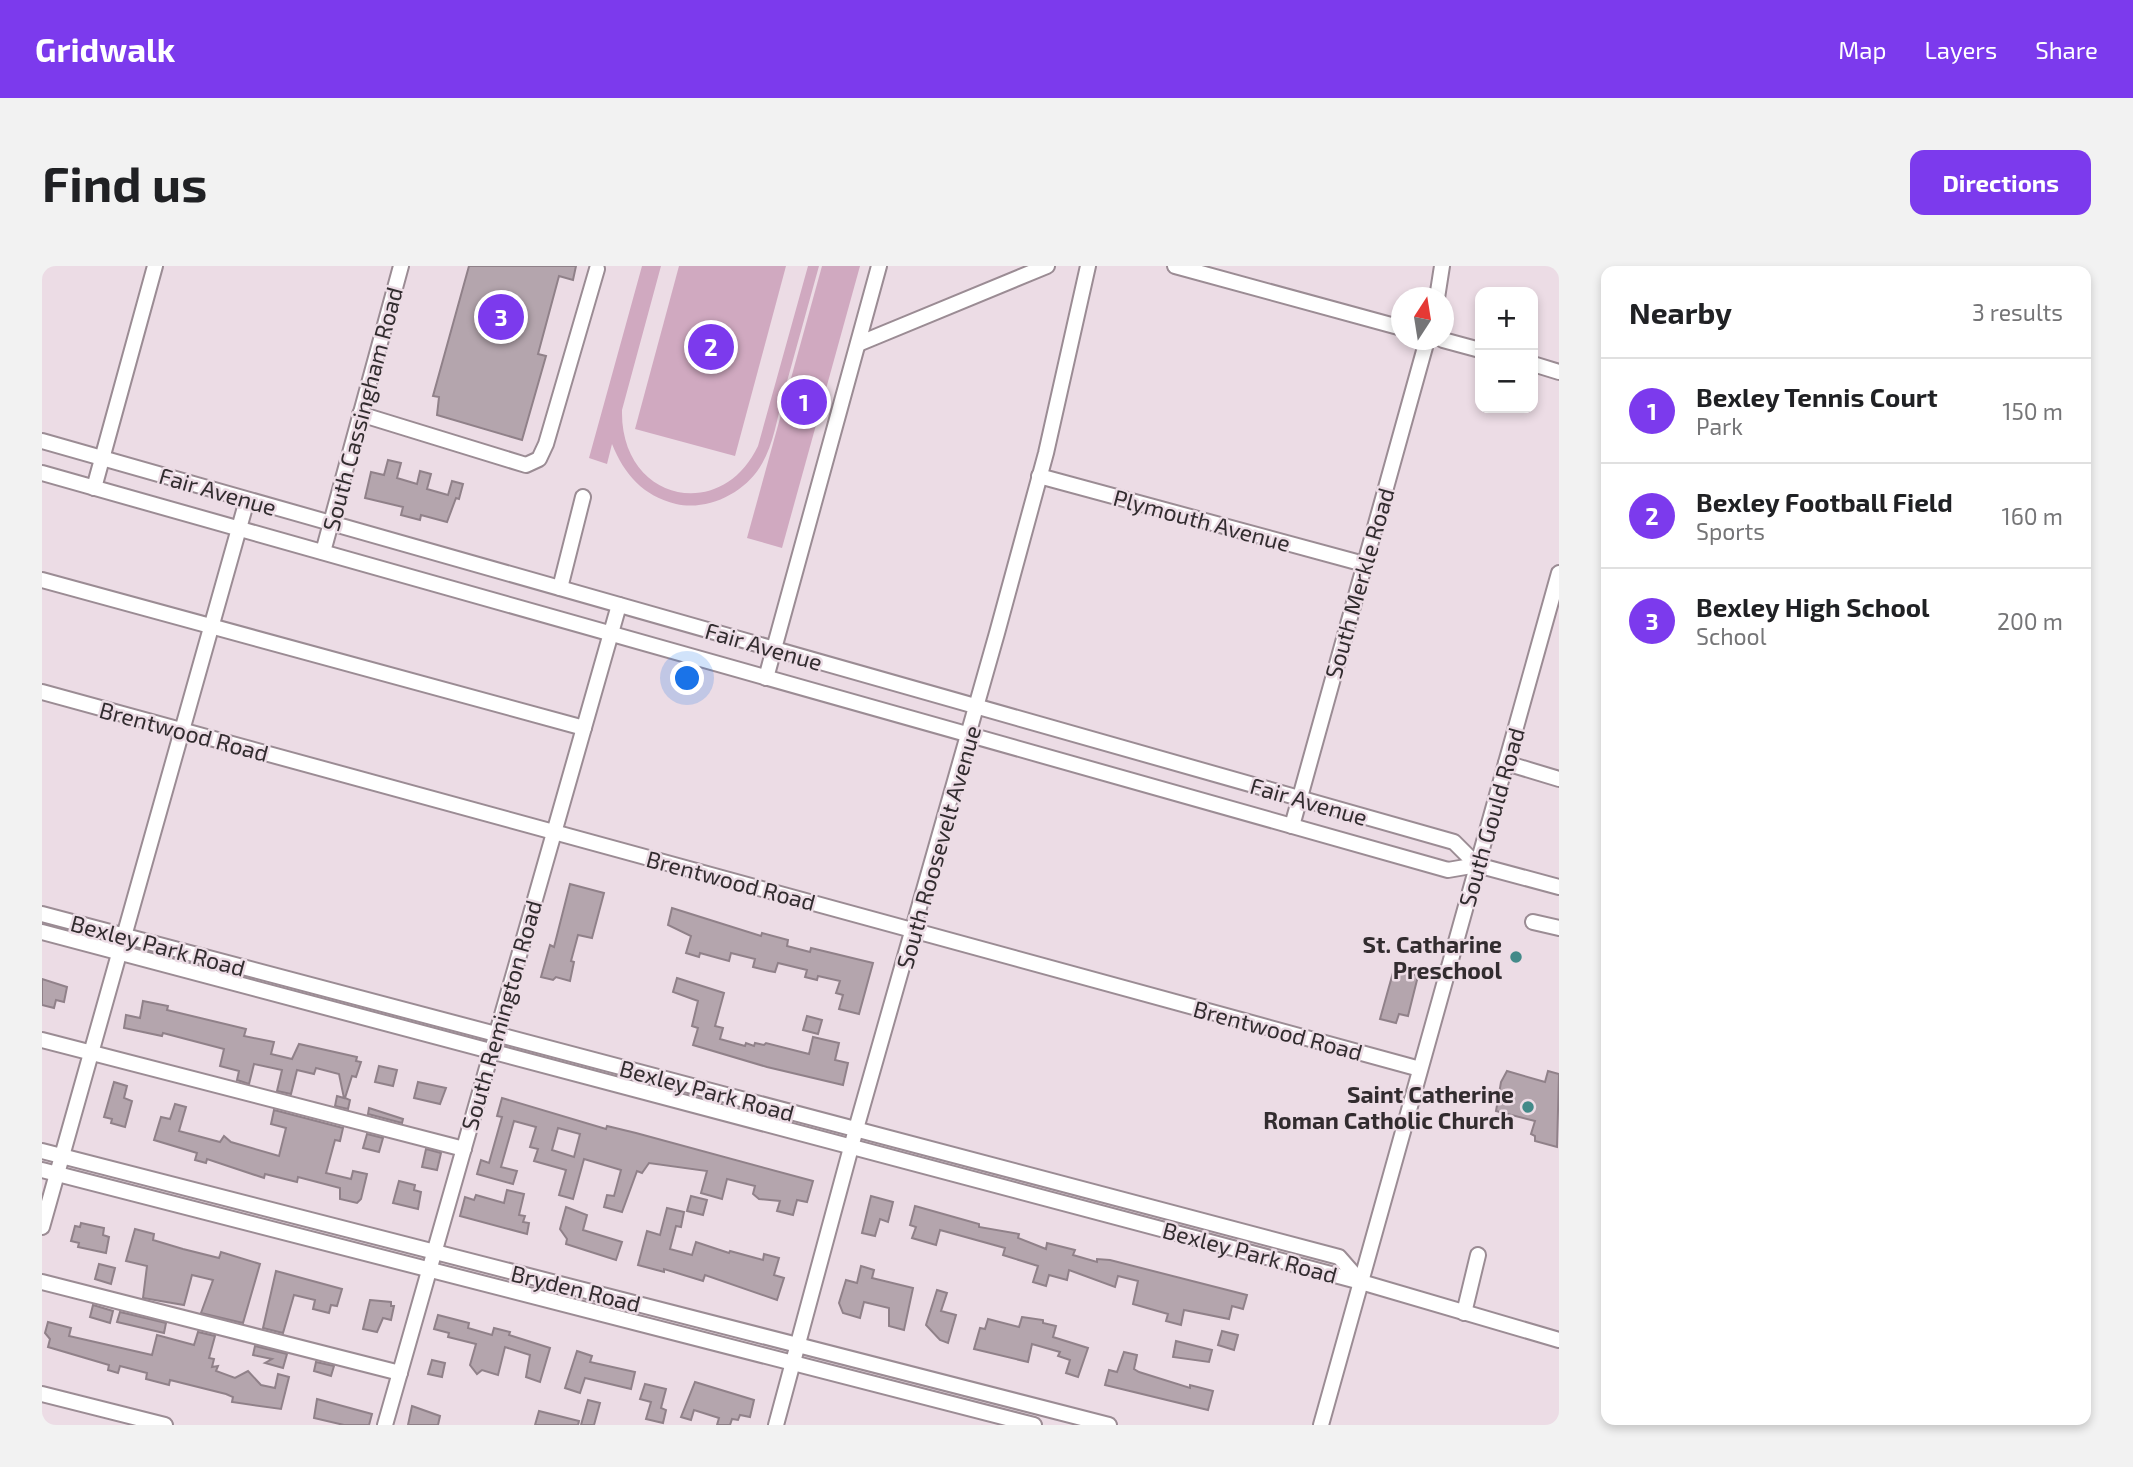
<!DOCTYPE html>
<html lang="en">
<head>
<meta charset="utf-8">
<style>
  body { margin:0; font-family:"Exo 2",sans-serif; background:#f2f2f2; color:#202124 }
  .controls { position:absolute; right:21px; top:21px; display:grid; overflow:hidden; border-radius:14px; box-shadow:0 4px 10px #0003 }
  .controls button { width:63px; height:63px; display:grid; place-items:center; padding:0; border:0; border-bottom:2px solid #e0e0e0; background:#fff; color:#202124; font:35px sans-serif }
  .compass { position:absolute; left:1349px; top:21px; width:63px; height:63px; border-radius:50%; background:#fff; box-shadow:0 4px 10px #0003; rotate:12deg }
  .you { position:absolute; left:646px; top:413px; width:24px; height:24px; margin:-18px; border:5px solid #fff; border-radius:50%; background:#1a73e8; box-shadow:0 0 0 10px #1a73e833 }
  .badge { display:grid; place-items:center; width:46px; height:46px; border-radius:50%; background:#7c3aed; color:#fff; font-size:23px; font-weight:700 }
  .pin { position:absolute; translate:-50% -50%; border:4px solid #fff; box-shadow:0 2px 7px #0006 }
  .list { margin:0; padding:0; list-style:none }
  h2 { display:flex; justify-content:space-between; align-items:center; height:91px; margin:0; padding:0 28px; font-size:30px }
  h2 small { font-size:23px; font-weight:400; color:#757577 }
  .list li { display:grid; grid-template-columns:46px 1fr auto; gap:21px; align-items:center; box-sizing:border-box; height:105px; padding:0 28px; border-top:2px solid #e0e0e0 }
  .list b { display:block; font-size:26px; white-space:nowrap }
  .list p { margin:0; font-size:23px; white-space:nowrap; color:#757577 }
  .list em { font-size:23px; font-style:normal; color:#757577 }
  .map { position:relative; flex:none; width:1517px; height:1159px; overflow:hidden; border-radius:14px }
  header { display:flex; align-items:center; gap:42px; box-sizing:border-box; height:98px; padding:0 35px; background:#7c3aed; color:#fff }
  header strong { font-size:33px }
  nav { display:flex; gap:38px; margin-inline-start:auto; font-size:24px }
  .intro { display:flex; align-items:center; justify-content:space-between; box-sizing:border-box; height:168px; padding:0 42px }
  h1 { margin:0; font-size:49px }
  .button { padding:18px 32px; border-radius:14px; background:#7c3aed; color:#fff; font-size:24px; font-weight:700 }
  main { display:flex; gap:42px; padding:0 42px }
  aside { flex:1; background:#fff; border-radius:14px; box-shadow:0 4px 10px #0003 }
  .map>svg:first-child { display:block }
</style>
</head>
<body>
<header>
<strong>Gridwalk</strong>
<nav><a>Map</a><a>Layers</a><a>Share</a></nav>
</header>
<div class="intro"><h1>Find us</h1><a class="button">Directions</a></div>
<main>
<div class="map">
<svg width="1517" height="1159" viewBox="0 0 1517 1159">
  <rect width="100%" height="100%" fill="#ecdce5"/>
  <g fill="#d0a9c0">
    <path d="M600 0H619L580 144C578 235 679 258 716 180L766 0H777C765 43 753 87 741 130 735 153 731 181 718 201 701 228 665 245 634 238 601 230 582 208 570 178L565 198 547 192Z"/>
    <path d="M637 0H744L693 190 593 163Z"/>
    <path d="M780 0H818L740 282 705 272Z"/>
  </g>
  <g fill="#b4a5ad" stroke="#908189" stroke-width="2" fill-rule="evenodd">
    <path d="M427 0H534L531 14 517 10 496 88 504 90 480 174 395 149 397 131 391 130Z"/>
    <path d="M346 194 359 197 355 212 375 218 378 205 389 208 385 223 406 229 410 215 421 218 417 233 414 232 405 256 379 249 378 254 359 249 361 241 323 232 329 206 342 209Z"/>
    <path d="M528 618 562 627 550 672 536 669 529 695 532 696 528 715 514 711 511 714 499 711 508 679 512 681Z"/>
    <path d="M630 642 719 670 720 667 746 674 745 680 768 686 769 682 831 697 817 748 797 743 801 729 794 727 798 715 776 710 775 714 763 711 765 704 736 697 733 706 727 705 711 701 713 693 689 687 687 695 658 687 657 691 644 687 649 670 626 659Z"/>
    <path d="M1352 703 1376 710 1366 750 1357 748 1354 757 1338 753Z"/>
    <path d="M635 712 682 727 673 760 681 762 678 773 703 780 704 777 712 780 713 777 722 779 724 777 767 788 771 771 797 777 793 794 806 797 801 819 725 801 651 779 656 762 650 760 656 735 631 726Z"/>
    <path d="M0 713 25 721 22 736 14 734 12 742 0 739Z"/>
    <path d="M101 735 126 740 125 744 204 763 202 770 232 776 229 788 250 793 257 778 315 791 314 795 319 796 314 811 310 810 303 832 308 834 306 843 293 840 295 830 302 832 297 808 274 802 272 808 255 804 249 828 235 825 240 804 212 798 207 818 195 814 197 805 178 800 182 783 121 767 120 770 82 762 84 749 98 752Z"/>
    <path d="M765 750 780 754 776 768 761 764Z"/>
    <path d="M337 800 355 804 351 820 333 816Z"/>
    <path d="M1465 805 1503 816 1506 805 1517 808 1515 881 1493 875V870L1489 868 1493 855 1454 845 1459 816Z"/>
    <path d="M72 816 85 820 82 832 90 835 83 861 69 857 70 853 62 851Z"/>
    <path d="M376 816 404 822 398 838 372 832Z"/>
    <path d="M460 832 564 863 565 860 594 867 771 915 765 936 755 934 751 949 735 945 738 935 717 933 711 928 713 920 685 913 680 933 659 927 665 905 607 897 600 907 595 905 580 946 562 941 565 929 572 930 579 904 542 893 531 933 517 929 524 904 492 895 496 883 488 881 494 861 472 855 459 901 475 905 471 918 435 908 439 894 447 897 460 851 455 850ZM516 862 538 868 532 891 510 884Z"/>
    <path d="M133 838 144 841 137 865 178 876 182 870 189 876 237 890 244 862 229 858 232 844 301 862 298 875 293 874 284 907 309 913 311 905 325 908 319 933 315 937 298 933V922L256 911 255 916 223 908 222 912 165 893 164 897 153 894 155 887 112 874 119 851 128 853Z"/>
    <path d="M327 842 361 853 360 857 326 848Z"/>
    <path d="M325 868 341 872 337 886 321 882Z"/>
    <path d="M384 883 399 887 395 904 380 901Z"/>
    <path d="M357 915 373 919 372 924 379 926 376 943 351 937Z"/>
    <path d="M465 924 482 928 477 949 483 950 481 956 487 957 485 968 418 950 423 931 432 934 434 929 462 937Z"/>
    <path d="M649 930 665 934 661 949 645 945Z"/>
    <path d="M829 930 851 936 846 956 838 953 833 970 820 967Z"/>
    <path d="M873 940 937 958V961L977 968 976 972 1004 983 1005 977 1033 984 1031 989 1055 996V993L1068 994 1205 1029 1201 1043 1190 1040 1187 1053 1142 1044 1139 1059 1124 1055 1126 1048 1091 1038 1096 1015 1076 1010 1073 1021 1027 1004 1025 1014 1007 1009 1004 1020 991 1016 996 1000 961 989 963 982 898 964 894 979 870 972 874 961 868 959Z"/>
    <path d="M524 941 545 949 541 964 580 976 574 994 524 978 525 973 518 963Z"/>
    <path d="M625 942 642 946 639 961 634 960 628 983 650 989 654 976 687 987 688 985 721 994 722 988 737 992 732 1009 742 1012 735 1034 663 1009 661 1015 622 1003V1006L596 999 605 965 618 969Z"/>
    <path d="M39 957 62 962 61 969 67 971 64 987 36 981 37 977 29 975 33 960 38 961Z"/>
    <path d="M93 963 112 968 111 974 141 983 177 992 179 986 218 998 201 1057 159 1047 171 1014 150 1009 142 1039 101 1032 105 1000 84 995Z"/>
    <path d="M57 998 73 1002 69 1018 53 1013Z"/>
    <path d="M819 1000 832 1004 830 1012 871 1022 862 1064 847 1060V1042L822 1036 818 1052 801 1047 797 1037 804 1014 815 1017Z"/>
    <path d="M234 1005 300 1023 295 1040 289 1039 287 1047 271 1043 273 1034 252 1029 241 1067 221 1062Z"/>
    <path d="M895 1024 905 1027 899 1045 914 1049 906 1077 898 1074 884 1059Z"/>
    <path d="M328 1034 349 1036V1040H352L349 1054 341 1052 335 1066 321 1063Z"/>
    <path d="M51 1039 71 1045 68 1057 48 1051Z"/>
    <path d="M78 1046 124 1057 122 1067 75 1056Z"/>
    <path d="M396 1049 427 1057 426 1062 450 1069 452 1062 468 1066 467 1069 508 1082 498 1116 484 1111 488 1089 463 1081 456 1109 440 1104 435 1108 428 1099 434 1078 406 1071 407 1067 392 1063Z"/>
    <path d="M980 1051 1001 1054V1057L1014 1060 1011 1071 1046 1082 1036 1111 1024 1107 1028 1094 1016 1090 1018 1086 990 1078 986 1096 932 1083 938 1062 943 1063 946 1053 977 1061Z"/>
    <path d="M6 1056 29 1062 27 1070 110 1089 115 1069 152 1079 156 1066 173 1070 167 1092 172 1093 170 1101 176 1100 174 1105 193 1112 206 1105 219 1119 233 1122 236 1108 247 1111 239 1143 190 1136 191 1131 184 1128 128 1114 127 1119 104 1113 105 1107 78 1100 76 1107 66 1104 67 1099 6 1081 8 1073 3 1067Z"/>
    <path d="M1180 1065 1196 1069 1192 1084 1176 1079Z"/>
    <path d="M1134 1075 1170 1084 1167 1096 1131 1091Z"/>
    <path d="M213 1080 245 1088 241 1102 223 1097 230 1093 211 1089Z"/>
    <path d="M535 1085 550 1090 548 1096 593 1106 589 1123 543 1112 538 1127 523 1122Z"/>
    <path d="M1082 1086 1095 1089 1092 1103 1097 1106 1148 1122V1119L1171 1125 1166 1144 1063 1119 1067 1104 1075 1106Z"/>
    <path d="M390 1094 403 1097 400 1111 386 1108Z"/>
    <path d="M274 1096 292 1100 289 1110 272 1105Z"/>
    <path d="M653 1116 712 1134 708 1151 698 1149 696 1154 690 1153 688 1159H675L677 1152 652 1144 649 1154 639 1151Z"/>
    <path d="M603 1118 624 1123 619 1142 624 1144 621 1157 604 1153 609 1136 598 1133Z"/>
    <path d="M275 1133 330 1148 327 1159H302L272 1152Z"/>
    <path d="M546 1134 558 1137 552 1159H539Z"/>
    <path d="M370 1140 398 1150 396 1159H366Z"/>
    <path d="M497 1145 537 1155 536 1159H493Z"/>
  </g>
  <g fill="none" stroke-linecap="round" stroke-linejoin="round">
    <g stroke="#9b8c94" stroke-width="18">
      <g id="minor">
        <path d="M1133 0 1360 62"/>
        <path d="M1395 32 1400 0"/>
        <path d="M1401 74 1438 84"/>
        <path d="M816 78 1005 0"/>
        <path d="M1491 98 1517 106"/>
        <path d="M318 148 484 199 497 193 504 178 555 3"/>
        <path d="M0 175 1412 576 1435 599"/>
        <path d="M0 207 1406 604 1435 599 1517 621"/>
        <path d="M997 210 1322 298"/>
        <path d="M52 222 113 0"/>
        <path d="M281 286 359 0"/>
        <path d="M0 314 542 462"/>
        <path d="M518 322 541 231"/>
        <path d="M724 412 837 0"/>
        <path d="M0 426 1378 803"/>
        <path d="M1464 497 1517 513"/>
        <path d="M1250 560 1385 74"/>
        <path d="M0 648 1297 991 1318 1015"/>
        <path d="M1491 656 1517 662"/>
        <path d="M0 666 1319 1016 1517 1074"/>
        <path d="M0 774 422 883"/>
        <path d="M0 885 1067 1159"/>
        <path d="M0 904 992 1159"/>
        <path d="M0 961 205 234"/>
        <path d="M0 1016 358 1107"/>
        <path d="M1422 1047 1436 989"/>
        <path d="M0 1128 123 1159"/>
        <path d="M343 1159 577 339"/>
        <path d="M734 1159 814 863 955 367 1004 187 1046 0"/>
        <path d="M1279 1159 1517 307"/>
      </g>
    </g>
    <use href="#minor" stroke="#fff" stroke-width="14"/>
  </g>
  <g fill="#438a89" stroke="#ecdce5" stroke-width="2.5">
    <circle cx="1474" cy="691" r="7"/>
    <circle cx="1486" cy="841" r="7"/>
  </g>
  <g text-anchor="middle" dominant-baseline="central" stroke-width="5" stroke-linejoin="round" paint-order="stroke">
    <g font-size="23" fill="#322c2f" stroke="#ecdce5">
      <text transform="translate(320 143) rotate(-75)">South Cassingham Road</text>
      <text transform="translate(176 225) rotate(16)">Fair Avenue</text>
      <text transform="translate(1160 254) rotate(15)">Plymouth Avenue</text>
      <text transform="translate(1317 317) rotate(-74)">South Merkle Road</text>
      <text transform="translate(722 380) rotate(16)">Fair Avenue</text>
      <text transform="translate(142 465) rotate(15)">Brentwood Road</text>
      <text transform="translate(1267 535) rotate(16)">Fair Avenue</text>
      <text transform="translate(1449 551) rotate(-74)">South Gould Road</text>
      <text transform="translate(896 581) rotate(-74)">South Roosevelt Avenue</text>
      <text transform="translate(689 614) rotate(15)">Brentwood Road</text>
      <text transform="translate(116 679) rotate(15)">Bexley Park Road</text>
      <text transform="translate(459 749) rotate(-74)">South Remington Road</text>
      <text transform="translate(1236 764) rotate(15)">Brentwood Road</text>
      <text transform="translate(665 824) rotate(15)">Bexley Park Road</text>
      <text transform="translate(1208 986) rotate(15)">Bexley Park Road</text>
      <text transform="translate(534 1022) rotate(14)">Bryden Road</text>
    </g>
    <g font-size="23" font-weight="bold" fill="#322c2f" stroke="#ecdce5" text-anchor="end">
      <text x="1460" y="678">St. Catharine<tspan x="1460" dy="26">Preschool</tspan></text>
      <text x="1472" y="828">Saint Catherine<tspan x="1472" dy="26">Roman Catholic Church</tspan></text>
    </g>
  </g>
</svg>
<div class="controls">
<button>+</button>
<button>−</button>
</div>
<svg class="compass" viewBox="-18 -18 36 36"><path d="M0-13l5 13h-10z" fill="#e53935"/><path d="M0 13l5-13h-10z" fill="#757577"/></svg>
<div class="you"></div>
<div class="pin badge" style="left:762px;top:136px">1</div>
<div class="pin badge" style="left:669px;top:81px">2</div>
<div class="pin badge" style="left:459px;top:51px">3</div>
</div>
<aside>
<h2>Nearby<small>3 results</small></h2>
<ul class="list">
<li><span class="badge">1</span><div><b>Bexley Tennis Court</b><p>Park</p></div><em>150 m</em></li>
<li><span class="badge">2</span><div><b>Bexley Football Field</b><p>Sports</p></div><em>160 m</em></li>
<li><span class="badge">3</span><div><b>Bexley High School</b><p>School</p></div><em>200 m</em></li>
</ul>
</aside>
</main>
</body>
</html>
